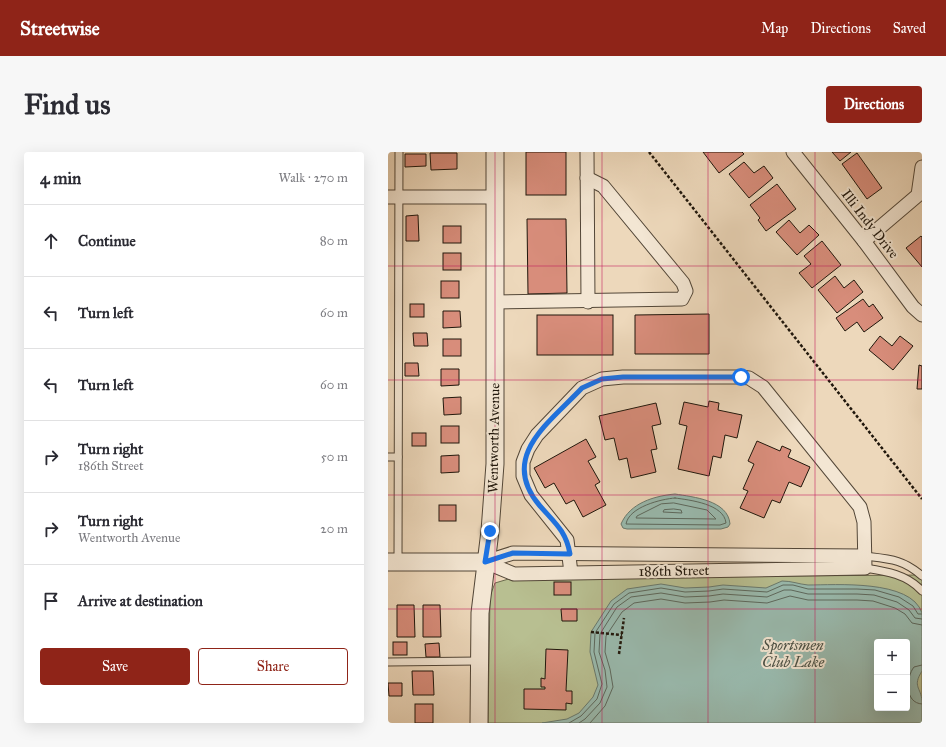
<!DOCTYPE html>
<html lang="en">
<head>
<meta charset="utf-8">
<style>
  body { margin:0; font-family:"IM FELL Great Primer",serif; background:#f7f7f7; color:#2b2b33 }
  .controls { position:absolute; right:12px; bottom:12px; display:grid; overflow:hidden; border-radius:4px; box-shadow:0 4px 16px #0002 }
  .controls button { width:36px; height:36px; display:grid; place-items:center; padding:0; border:0; border-bottom:1px solid #e1e1e2; background:#fff; color:#2b2b33; font:20px sans-serif }
  .stop { position:absolute; width:12px; height:12px; margin:-9px; border:3px solid #1a73e8; border-radius:50%; background:#fff }
  .stop.end { background:#1a73e8; border-color:#fff; box-shadow:0 1px 4px #0008 }
  .list { margin:0; padding:0; list-style:none }
  h2 { display:flex; justify-content:space-between; align-items:center; height:52px; margin:0; padding:0 16px; font-size:17px }
  h2 small { font-size:13px; font-weight:400; color:#7c7c81 }
  .list li { display:grid; grid-template-columns:26px 1fr auto; gap:12px; align-items:center; box-sizing:border-box; height:72px; padding:0 16px; border-top:1px solid #e1e1e2 }
  .list b { display:block; font-size:15px; white-space:nowrap }
  .list p { margin:0; font-size:13px; white-space:nowrap; color:#7c7c81 }
  .list em { font-size:13px; font-style:normal; color:#7c7c81 }
  .actions { display:flex; gap:8px; padding:12px 16px }
  .actions a { flex:1; padding:9px 0; border:1px solid #8f2418; border-radius:4px; text-align:center; font-size:14px; color:#8f2418 }
  .actions .main { background:#8f2418; color:#fff }
  .icon { flex:none; width:22px; height:22px; fill:none; stroke:currentColor; stroke-width:2; stroke-linecap:round; stroke-linejoin:round }
  .map { position:relative; flex:none; width:534px; height:571px; overflow:hidden; border-radius:4px }
  header { display:flex; align-items:center; gap:24px; box-sizing:border-box; height:56px; padding:0 20px; background:#8f2418; color:#fff }
  header strong { font-size:19px }
  nav { display:flex; gap:22px; margin-inline-start:auto; font-size:14px }
  .intro { display:flex; align-items:center; justify-content:space-between; box-sizing:border-box; height:96px; padding:0 24px }
  h1 { margin:0; font-size:28px }
  .button { padding:10px 18px; border-radius:4px; background:#8f2418; color:#fff; font-size:14px; font-weight:700 }
  main { display:flex; gap:24px; padding:0 24px }
  aside { flex:1; background:#fff; border-radius:4px; box-shadow:0 4px 16px #0002 }
  .map>svg:first-child { display:block }
</style>
</head>
<body>
<header>
<strong>Streetwise</strong>
<nav><a>Map</a><a>Directions</a><a>Saved</a></nav>
</header>
<div class="intro"><h1>Find us</h1><a class="button">Directions</a></div>
<main>
<aside>
<h2>4 min<small>Walk · 270 m</small></h2>
<ul class="list">
<li><svg class="icon" aria-label="ahead" viewBox="0 0 24 24"><path d="M12 20V5M6 11l6-6 6 6"/></svg><div><b>Continue</b></div><em>80 m</em></li>
<li><svg class="icon" aria-label="left" viewBox="0 0 24 24"><path d="M17 20v-9H6M10 6l-5 5 5 5"/></svg><div><b>Turn left</b></div><em>60 m</em></li>
<li><svg class="icon" aria-label="left" viewBox="0 0 24 24"><path d="M17 20v-9H6M10 6l-5 5 5 5"/></svg><div><b>Turn left</b></div><em>60 m</em></li>
<li><svg class="icon" aria-label="right" viewBox="0 0 24 24"><path d="M7 20v-9h11M14 6l5 5-5 5"/></svg><div><b>Turn right</b><p>186th Street</p></div><em>50 m</em></li>
<li><svg class="icon" aria-label="right" viewBox="0 0 24 24"><path d="M7 20v-9h11M14 6l5 5-5 5"/></svg><div><b>Turn right</b><p>Wentworth Avenue</p></div><em>20 m</em></li>
<li><svg class="icon" aria-label="arrive" viewBox="0 0 24 24"><path d="M6 21V4h12l-3 4 3 4H6"/></svg><div><b>Arrive at destination</b></div></li>
</ul>
<div class="actions"><a class="main">Save</a><a>Share</a></div>
</aside>
<div class="map">
<svg width="534" height="571" viewBox="0 0 534 571">
  <rect width="100%" height="100%" fill="#edd8bb"/>
  <filter id="stains"><feTurbulence type="fractalNoise" baseFrequency=".005" numOctaves="4"/><feColorMatrix values="0 0 0 0 .2 0 0 0 0 .09 0 0 0 0 .02 0 0 0 .5 -.17"/></filter>
  <radialGradient id="worn" r=".72"><stop offset=".6" stop-color="#630" stop-opacity="0"/><stop offset="1" stop-color="#630" stop-opacity=".3"/></radialGradient>
  <path fill="#b8bf91" stroke="#6c6b4e" fill-rule="evenodd" d="M534 423V571H100L102 444 107 431 124 426ZM489 490H519V556H489Z"/>
  <g fill="#99baae" stroke="#69796d" fill-rule="evenodd">
    <path d="M287 342C305 345 340 348 342 372L340 375 333 377H239L235 376 233 372C242 351 266 344 287 342Z"/>
    <path d="M394 429C404 429 410 432 420 433 447 433 523 427 534 461 534 470 534 507 534 519 524 535 533 535 534 549 534 556 534 564 534 571H154L179 567 191 561 205 545 210 533 202 500 203 480 223 449 239 437 273 432 297 436 321 435 335 433 378 436ZM489 490H519V556H489Z"/>
  </g>
  <g fill="none" stroke-linecap="round" stroke-linejoin="round">
    <g stroke="#5c685d" stroke-width="1">
      <path d="M287 346C302 348 336 352 338 371L332 373 238 372C241 355 273 347 287 346Z"/>
      <path d="M286 351 319 358 328 367 248 366 249 364 273 352Z"/>
      <path d="M286 357 293 358 294 361 275 360 276 358Z"/>
      <path d="M534 513 526 515C518 525 516 551 534 552"/>
      <path d="M181 571 193 564 209 547 214 532 206 500 207 481 226 452 241 441 273 436 297 440 321 439 335 437 379 440 395 433H405L420 437H469L487 438 511 445 525 454 530 462H534"/>
      <path d="M191 571 197 567 212 551 219 535 217 518 211 500 212 482 229 455 243 445 273 441 297 445 321 444 335 442 379 445 396 438H403L420 442H469L486 443 509 450 521 458 527 466 534 467"/>
      <path d="M202 571 217 554 225 535 222 517 217 500 218 484 234 460 246 451 273 447 297 451 322 450 336 448 379 451 402 444 420 448H469L485 449 507 456 517 462 524 471 534 473"/>
    </g>
  </g>
  <g fill="#d88d7b" stroke="#20170c">
    <rect x="138" y="0" width="40" height="43"/>
    <path d="M315 0H354L356 2 331 21Z"/>
    <path d="M444 0H463L452 9Z"/>
    <path d="M42 1H69V17L43 18Z"/>
    <path d="M469 1 494 36 479 47 454 12Z"/>
    <path d="M17 2H38V14L17 15Z"/>
    <path d="M356 10 366 21 376 14 385 26 361 46 341 22Z"/>
    <path d="M389 32 408 57 378 79 370 68 372 66 362 53Z"/>
    <path d="M30 63 31 89H18V64Z"/>
    <path d="M139 67H178L179 141 140 142Z"/>
    <path d="M401 68 412 81 421 73 431 83 409 103 388 80Z"/>
    <rect x="55" y="74" width="18" height="17"/>
    <path d="M533 84 534 85V115L518 96Z"/>
    <path d="M434 89 453 113 424 136 411 121 423 112 416 104Z"/>
    <rect x="55" y="101" width="18" height="17"/>
    <path d="M447 124 456 136 466 128 475 140 449 161 430 138Z"/>
    <rect x="53" y="129" width="18" height="17"/>
    <path d="M475 147 481 155 485 152 495 166 476 180 469 170 457 179 448 166Z"/>
    <rect x="22" y="152" width="14" height="13"/>
    <path d="M55 159H72L73 175 55 176Z"/>
    <path d="M321 162V202H247V163Z"/>
    <rect x="149" y="163" width="76" height="40"/>
    <path d="M25 181H39L40 194H26Z"/>
    <path d="M492 184 504 194 512 184 525 194 505 218 481 198Z"/>
    <rect x="55" y="187" width="18" height="17"/>
    <path d="M17 211H30L31 224H17Z"/>
    <path d="M531 213 534 214V237H529Z"/>
    <path d="M53 217H71V233L53 234Z"/>
    <path d="M73 245V262L56 263 55 246Z"/>
    <path d="M321 249 331 251 330 258 354 263 349 286 337 283 333 306 325 304 321 324 290 317 299 274 291 272 296 250 320 255Z"/>
    <path d="M268 251 273 272 264 274 269 297 263 298 268 320 243 326 239 306 231 308 226 286 217 288 211 264Z"/>
    <rect x="53" y="274" width="18" height="17"/>
    <rect x="24" y="281" width="14" height="13"/>
    <path d="M198 287 208 305 200 309 212 330 207 333 218 353 195 365 186 348 178 352 166 331 157 336 146 316Z"/>
    <path d="M369 289 392 299 394 294 403 298 400 305 422 315 413 335 401 330 392 351 384 348 376 366 352 356 360 339 355 337 366 312 360 309Z"/>
    <path d="M71 303V320L53 321V304Z"/>
    <rect x="51" y="353" width="17" height="16"/>
    <rect x="166" y="430" width="17" height="13"/>
    <path d="M9 453H26L27 485H9Z"/>
    <path d="M35 453H52L53 485H35Z"/>
    <path d="M173 457H189V469H174Z"/>
    <rect x="5" y="490" width="14" height="13"/>
    <path d="M51 491 52 505H38L37 492Z"/>
    <path d="M158 497 180 498 178 539H184V552L178 551V558L136 557V537H157V535H153V526L157 527Z"/>
    <path d="M24 519H45L46 543H25Z"/>
    <path d="M0 531H14V544H1Z"/>
    <rect x="27" y="552" width="18" height="19"/>
  </g>
  <g fill="none" stroke-linecap="round" stroke-linejoin="round">
    <g stroke="#534738" stroke-width="9">
      <g id="service">
        <path d="M0 305H10"/>
        <path d="M476 404C501 407 515 407 534 424"/>
        <path d="M10 410 11 0"/>
        <path d="M477 416C497 419 519 422 534 439"/>
        <path d="M0 510 91 509"/>
      </g>
    </g>
    <g stroke="#534738" stroke-width="15">
      <g id="minor">
        <path d="M199 0 200 150"/>
        <path d="M405 0 476 89 525 155 534 163"/>
        <path d="M0 45H108"/>
        <path d="M476 89 530 43 534 15"/>
        <path d="M107 150 294 147 298 139 295 131 215 34 199 26"/>
        <path d="M97 410 126 422 477 416 476 370 472 355 375 235 361 226 353 225H235L214 227 194 236 149 283 140 297 135 310V324L143 343 179 388 183 421"/>
        <path d="M97 410 125 401 476 404"/>
      </g>
    </g>
    <g stroke="#534738" stroke-width="19">
      <g id="tertiary">
        <path d="M0 410H97"/>
        <path d="M91 571 92 461 102 379 107 312V0"/>
      </g>
    </g>
    <g stroke="#20170c" stroke-width="2.5" stroke-dasharray="3 2" stroke-linecap="butt">
      <path d="M261 0 534 347"/>
      <path d="M203 480 234 483"/>
      <path d="M231 502 236 466"/>
    </g>
    <use href="#service" stroke="#f3e6d3" stroke-width="7"/>
    <use href="#minor" stroke="#f3e6d3" stroke-width="13"/>
    <use href="#tertiary" stroke="#f3e6d3" stroke-width="17"/>
  </g>
  <g fill="none" stroke-linecap="round" stroke-linejoin="round">
    <path stroke="#1a73e8" stroke-width="5" d="M102 379 97 410 125 401 182 402C178 379 167 371 152 354 110 305 161 271 194 236L214 227 235 225H353"/>
  </g>
  <path fill="none" stroke="#c2185b" stroke-width="1" stroke-opacity="0.55" d="M107 0V571M214 0V571M320 0V571M427 0V571M0 114H534M0 228H534M0 343H534M0 457H534"/>
  <g text-anchor="middle" dominant-baseline="central" stroke-width="4" stroke-linejoin="round" paint-order="stroke">
    <g font-size="14" fill="#20170c" stroke="#f3e6d3">
      <text transform="translate(482 72) rotate(52)">Illi Indy Drive</text>
      <text transform="translate(106 286) rotate(-89)">Wentworth Avenue</text>
      <text transform="translate(286 419) rotate(-1)">186th Street</text>
    </g>
    <g font-size="15" font-style="italic" fill="#4a5045" stroke="#f3e6d3">
      <text x="405" y="493">Sportsmen<tspan x="405" dy="17">Club Lake</tspan></text>
    </g>
  </g>
  <rect width="100%" height="100%" filter="url(#stains)"/>
  <rect width="100%" height="100%" fill="url(#worn)"/>
</svg>
<div class="controls">
<button>+</button>
<button>−</button>
</div>
<div class="stop" style="left:353px;top:225px"></div>
<div class="stop end" style="left:102px;top:379px"></div>
</div>
</main>
</body>
</html>
